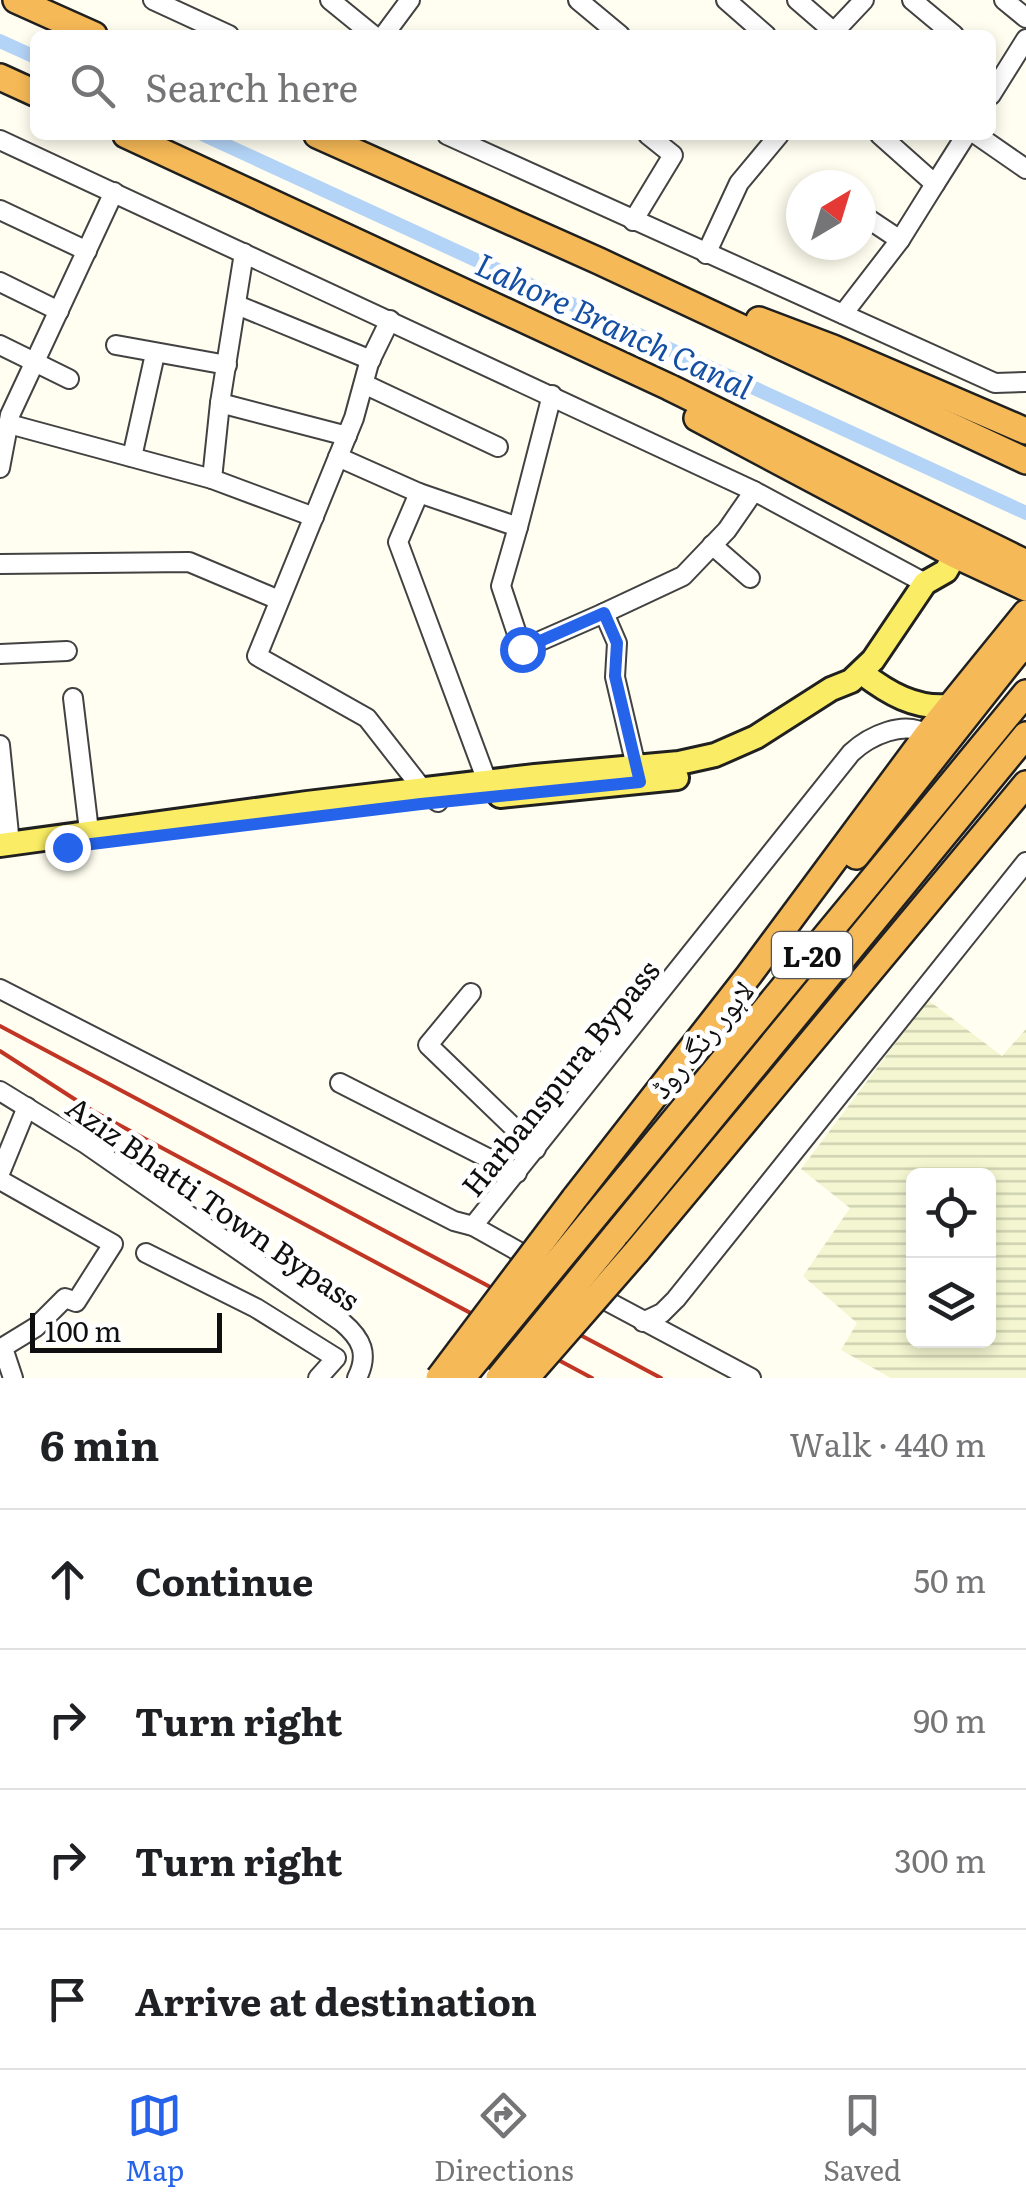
<!DOCTYPE html>
<html lang="en">
<head>
<meta charset="utf-8">
<style>
  body { margin:0; font-family:Literata,"Noto Naskh Arabic",serif; background:#f2f2f2; color:#202124 }
  .controls { position:absolute; right:30px; bottom:30px; display:grid; overflow:hidden; border-radius:15px; box-shadow:0 5px 15px #0003 }
  .controls button { width:90px; height:90px; display:grid; place-items:center; padding:0; border:0; border-bottom:2px solid #e0e0e0; background:#fff; color:#202124; font:50px sans-serif }
  .compass { position:absolute; left:786px; top:170px; width:90px; height:90px; border-radius:50%; background:#fff; box-shadow:0 5px 15px #0003; rotate:38deg }
  .scale { position:absolute; left:30px; bottom:25px; width:192px; box-sizing:border-box; padding-left:10px; border:5px solid #0f0f0f; border-top:0; font-size:28px; line-height:35px; white-space:nowrap; color:#0f0f0f; -webkit-text-stroke:8px #fff; paint-order:stroke }
  .stop { position:absolute; width:30px; height:30px; margin:-22px; border:8px solid #2563eb; border-radius:50%; background:#fff }
  .stop.end { background:#2563eb; border-color:#fff; box-shadow:0 2px 10px #0008 }
  .list { margin:0; padding:0; list-style:none }
  h2 { display:flex; justify-content:space-between; align-items:center; height:130px; margin:0; padding:0 40px; font-size:42px }
  h2 small { font-size:32px; font-weight:400; color:#757577 }
  .list li { display:grid; grid-template-columns:65px 1fr auto; gap:30px; align-items:center; box-sizing:border-box; height:140px; padding:0 40px; border-top:2px solid #e0e0e0 }
  .list b { display:block; font-size:38px; white-space:nowrap }
  .list em { font-size:32px; font-style:normal; color:#757577 }
  .icon { flex:none; width:55px; height:55px; fill:none; stroke:currentColor; stroke-width:2; stroke-linecap:round; stroke-linejoin:round }
  .map { position:relative; flex:none; width:1026px; height:1378px; overflow:hidden }
  .search { position:absolute; background:#fff; box-shadow:0 5px 15px #0003; left:30px; right:30px; top:30px; height:110px; display:flex; align-items:center; gap:25px; box-sizing:border-box; padding:0 35px; border-radius:15px; color:#757577; font-size:38px }
  .sheet { height:690px; background:#fff }
  nav { display:flex; justify-content:space-around; align-items:center; box-sizing:border-box; height:140px; border-top:2px solid #e0e0e0; background:#fff; font-size:28px; color:#757577 }
  nav a { display:grid; justify-items:center; gap:5px }
  nav .on { color:#2563eb }
  .map>svg:first-child { display:block }
</style>
</head>
<body>
<div class="map">
<svg width="1026" height="1378" viewBox="0 0 1026 1378">
  <defs>
    <pattern id="farmland-rules" width="6" height="5" patternUnits="userSpaceOnUse" patternTransform="scale(2.5)"><rect width="6" height="5" fill="#f3f6d0"/><path d="M0 2.5h6" fill="none" stroke="#cfd2b1"/></pattern>
  </defs>
  <rect width="100%" height="100%" fill="#fffef0"/>
  <path fill="url(#farmland-rules)" fill-rule="evenodd" d="M928 1000 1002 1056 1026 1029V1378H891L841 1350 857 1323 803 1276 850 1208 801 1169ZM914 1176H988V1340H914Z"/>
  <g fill="none" stroke-linecap="round" stroke-linejoin="round">
    <g stroke="#b4d4f7" stroke-width="14">
      <path d="M0 41 35 57"/>
      <path d="M204 135 1026 513"/>
    </g>
    <g stroke="#424242" stroke-width="22">
      <g id="minor">
        <path d="M153 0 229 35"/>
        <path d="M330 0 373 35"/>
        <path d="M578 0 620 35"/>
        <path d="M726 0 766 35"/>
        <path d="M797 0 834 32"/>
        <path d="M912 0 954 35"/>
        <path d="M1004 0 1026 18"/>
        <path d="M384 35 410 0"/>
        <path d="M831 35 864 0"/>
        <path d="M991 95 1026 39"/>
        <path d="M447 135 995 383 1026 382"/>
        <path d="M880 135 935 184 966 135"/>
        <path d="M977 135 1026 169"/>
        <path d="M0 140 754 491 925 583"/>
        <path d="M0 210 87 251"/>
        <path d="M861 214 900 240"/>
        <path d="M633 221 673 155 648 135"/>
        <path d="M706 254 739 183 779 135"/>
        <path d="M0 282 59 311"/>
        <path d="M237 305 371 360"/>
        <path d="M843 314 900 240 935 184"/>
        <path d="M390 320 369 363 354 418 257 656 367 718 424 791 438 802"/>
        <path d="M0 345 69 379"/>
        <path d="M116 345 227 365"/>
        <path d="M364 384 498 447"/>
        <path d="M220 403 347 436"/>
        <path d="M9 424 212 479 314 517"/>
        <path d="M132 457 155 354"/>
        <path d="M338 457 419 493 398 542 491 792"/>
        <path d="M0 468 10 415 114 192"/>
        <path d="M212 479 220 403 244 253"/>
        <path d="M419 493 518 527 501 586 522 649 604 613 617 643 615 677 638 775"/>
        <path d="M518 527 552 395"/>
        <path d="M712 545 750 578"/>
        <path d="M0 564 189 562 279 600"/>
        <path d="M604 613 683 576 727 530 754 491"/>
        <path d="M0 654 67 651"/>
        <path d="M73 698 89 831"/>
        <path d="M0 745 10 844"/>
        <path d="M0 989 454 1221 473 1226 539 1263"/>
        <path d="M471 993 428 1045 536 1149"/>
        <path d="M340 1083 517 1173"/>
        <path d="M0 1091 86 1144 342 1322C362 1339 369 1354 357 1378"/>
        <path d="M0 1173 27 1107"/>
        <path d="M0 1180 113 1244 76 1302 65 1298 36 1327 0 1349"/>
        <path d="M473 1226 851 753C869 736 905 719 927 735"/>
        <path d="M146 1253 256 1308 336 1358 318 1378"/>
        <path d="M588 1291 751 1378"/>
        <path d="M643 1322 662 1313 676 1299 1026 862"/>
        <path d="M3 1348 13 1378"/>
      </g>
    </g>
    <g stroke="#202020" stroke-width="28">
      <g id="major">
        <path d="M862 673C888 693 915 709 949 706"/>
        <path d="M500 796 677 778"/>
        <path d="M0 845 307 803 535 776 679 763 715 755 756 737 831 689 851 681 873 660 925 583 946 571 955 555"/>
      </g>
    </g>
    <g stroke="#202020" stroke-width="30">
      <g id="highway">
        <path d="M16 0 94 35"/>
        <path d="M0 77 35 93"/>
        <path d="M126 135 669 387 1026 563"/>
        <path d="M317 135 599 261 1026 461"/>
        <path d="M759 320 833 348 1026 431"/>
        <path d="M697 418 955 555 1026 588"/>
        <path d="M856 856 1026 641"/>
        <path d="M574 1199 749 975 927 735 1026 613"/>
        <path d="M596 1215 1026 693"/>
        <path d="M615 1236 1026 735"/>
        <path d="M637 1251 1026 784"/>
      </g>
    </g>
    <use href="#minor" stroke="#fff" stroke-width="18"/>
    <use href="#major" stroke="#faed65" stroke-width="22"/>
    <use href="#highway" stroke="#f6b957" stroke-width="25"/>
    <g stroke="#c13524" stroke-width="4">
      <path d="M0 1026 661 1378"/>
      <path d="M0 1051 93 1111 592 1378"/>
    </g>
    <g stroke="#202020" stroke-width="30" stroke-linecap="butt">
      <g id="highway-bridge">
        <path d="M439 1378 574 1199"/>
        <path d="M462 1378 596 1215"/>
        <path d="M499 1378 615 1236"/>
        <path d="M526 1378 637 1251"/>
      </g>
    </g>
    <use href="#highway-bridge" stroke="#f6b957" stroke-width="25"/>
  </g>
  <g fill="none" stroke-linecap="round" stroke-linejoin="round">
    <path stroke="#2563eb" stroke-width="12" d="M67 847 421 804 640 782 615 676 617 643 604 613 522 649"/>
  </g>
  <g text-anchor="middle" dominant-baseline="central" stroke-width="10" stroke-linejoin="round" paint-order="stroke">
    <rect fill="#fff" stroke="#575757" stroke-width="2.5" x="772" y="932" width="80" height="46" rx="8"/>
    <g font-size="28" font-weight="bold" fill="#0f0f0f">
      <text x="812" y="955">L-20</text>
    </g>
    <g font-size="30" fill="#0f0f0f" stroke="#fff">
      <text transform="translate(700 1038) rotate(-50)">لاہور رنگ روڈ</text>
      <text transform="translate(559 1077) rotate(-51)">Harbanspura Bypass</text>
      <text transform="translate(214 1202) rotate(35)">Aziz Bhatti Town Bypass</text>
    </g>
    <g font-size="32" font-style="italic" fill="#154fa3" stroke="#fff">
      <text transform="translate(615 324) rotate(25)">Lahore Branch Canal</text>
    </g>
  </g>
</svg>
<div class="controls">
<button><svg class="icon" aria-label="locate" viewBox="0 0 24 24"><circle cx="12" cy="12" r="6"/><path d="M12 2v4M12 18v4M2 12h4M18 12h4"/></svg></button>
<button><svg class="icon" aria-label="layers" viewBox="0 0 24 24"><path d="M12 4l9 5-9 5-9-5zM3 14l9 5 9-5"/></svg></button>
</div>
<svg class="compass" viewBox="-18 -18 36 36"><path d="M0-13l5 13h-10z" fill="#e53935"/><path d="M0 13l5-13h-10z" fill="#757577"/></svg>
<div class="scale">100 m</div>
<div class="stop" style="left:522px;top:649px"></div>
<div class="stop end" style="left:67px;top:847px"></div>
<div class="search"><svg class="icon" aria-label="search" viewBox="0 0 24 24"><circle cx="10" cy="10" r="6"/><path d="M15 15l6 6"/></svg>Search here</div>
</div>
<section class="sheet">
<h2>6 min<small>Walk · 440 m</small></h2>
<ul class="list">
<li><svg class="icon" aria-label="ahead" viewBox="0 0 24 24"><path d="M12 20V5M6 11l6-6 6 6"/></svg><div><b>Continue</b></div><em>50 m</em></li>
<li><svg class="icon" aria-label="right" viewBox="0 0 24 24"><path d="M7 20v-9h11M14 6l5 5-5 5"/></svg><div><b>Turn right</b></div><em>90 m</em></li>
<li><svg class="icon" aria-label="right" viewBox="0 0 24 24"><path d="M7 20v-9h11M14 6l5 5-5 5"/></svg><div><b>Turn right</b></div><em>300 m</em></li>
<li><svg class="icon" aria-label="arrive" viewBox="0 0 24 24"><path d="M6 21V4h12l-3 4 3 4H6"/></svg><div><b>Arrive at destination</b></div></li>
</ul>
</section>
<nav>
<a class="on"><svg class="icon" aria-label="map" viewBox="0 0 24 24"><path d="M3 6l6-2 6 2 6-2v14l-6 2-6-2-6 2zM9 4v14M15 6v14"/></svg>Map</a>
<a><svg class="icon" aria-label="directions" viewBox="0 0 24 24"><path d="M12 3l9 9-9 9-9-9zM9 14v-3h6M13 9l2 2-2 2"/></svg>Directions</a>
<a><svg class="icon" aria-label="saved" viewBox="0 0 24 24"><path d="M7 4h10v16l-5-4-5 4z"/></svg>Saved</a>
</nav>
</body>
</html>
